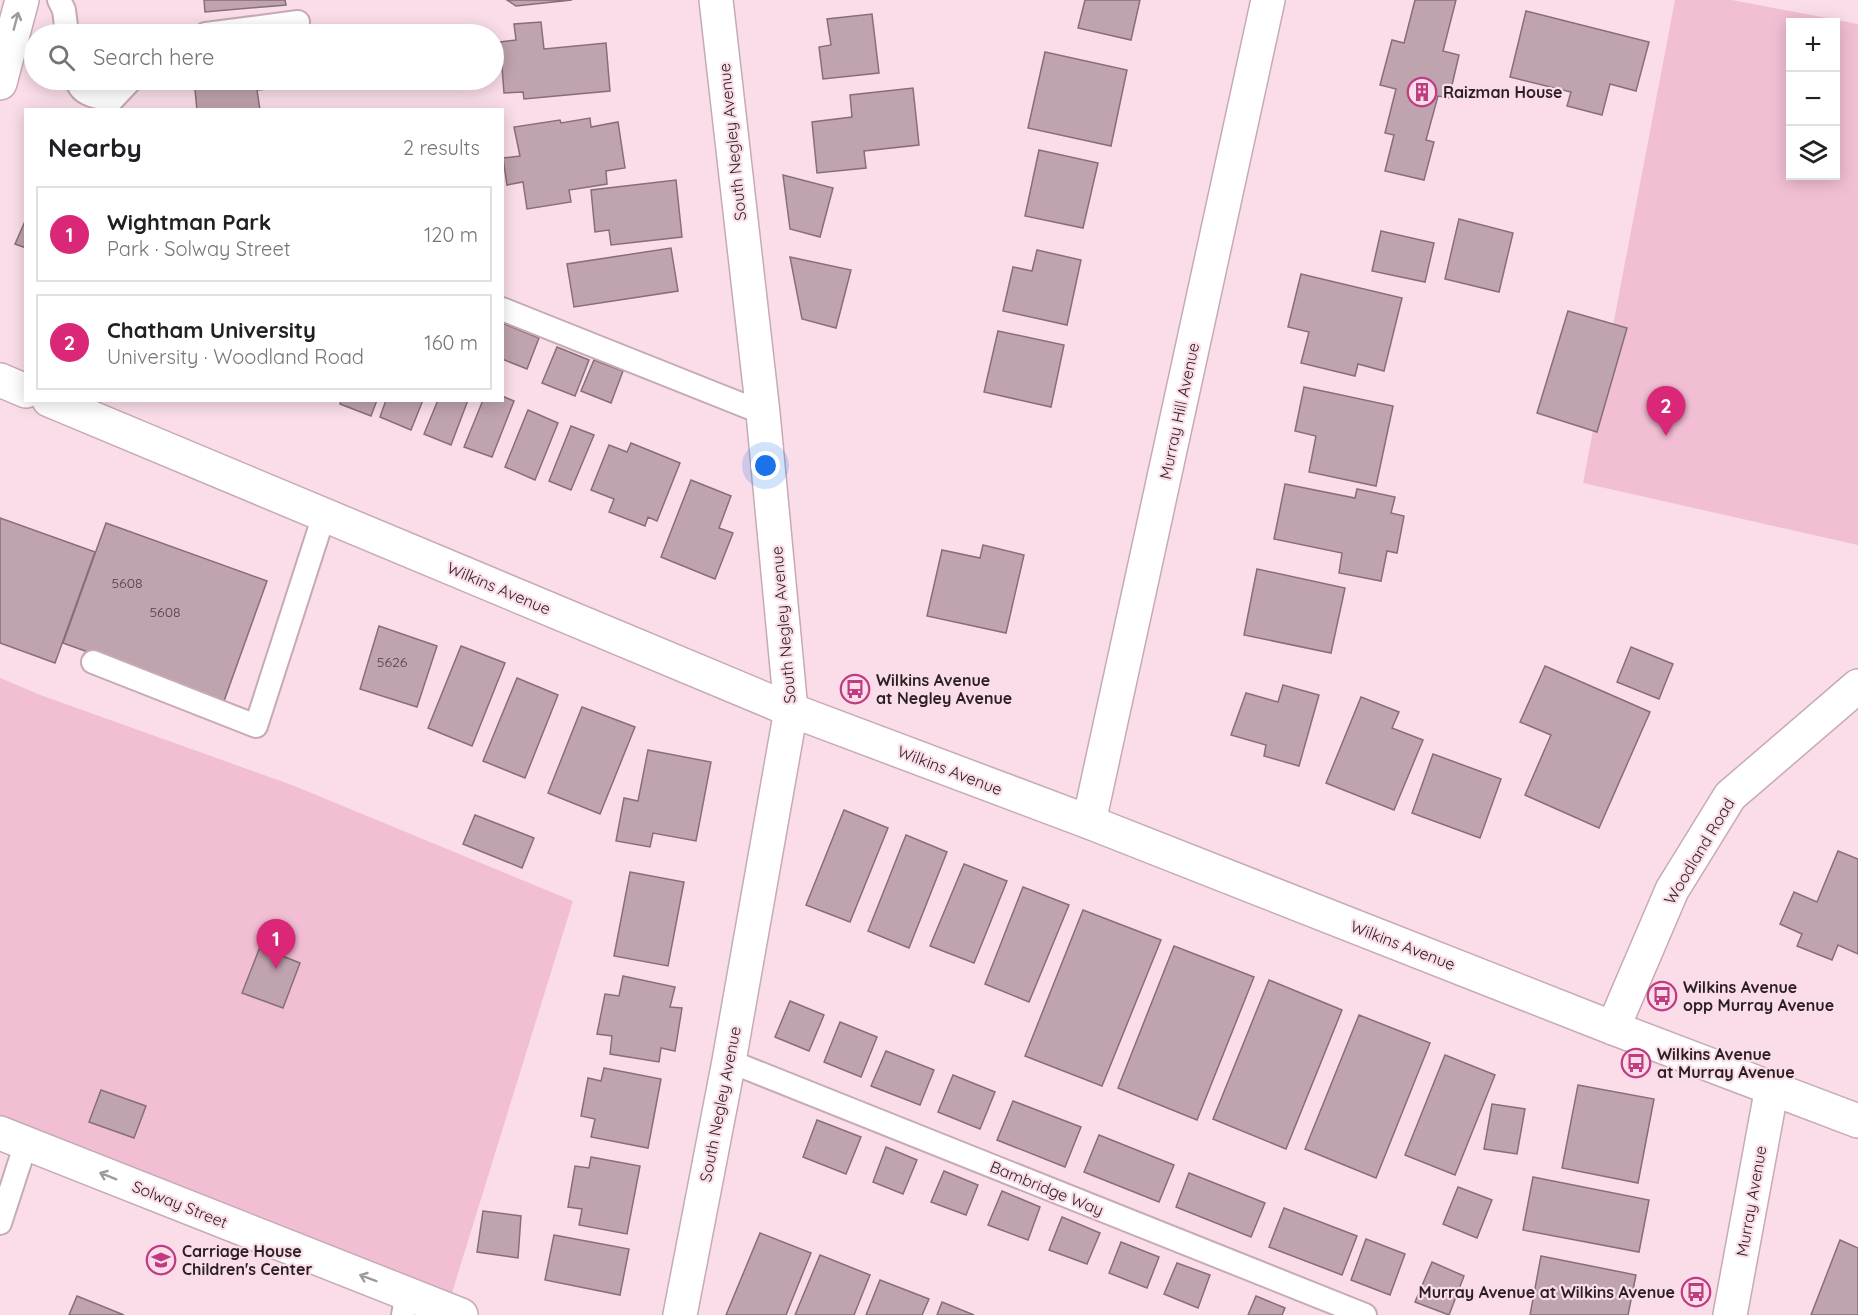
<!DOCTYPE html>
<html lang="en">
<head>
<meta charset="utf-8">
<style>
  body { margin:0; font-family:Quicksand,sans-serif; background:#f2f2f2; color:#202124 }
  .controls { position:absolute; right:18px; top:18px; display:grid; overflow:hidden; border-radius:0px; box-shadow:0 3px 15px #0003 }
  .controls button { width:54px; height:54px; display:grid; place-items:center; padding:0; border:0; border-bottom:2px solid #e0e0e0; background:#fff; color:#202124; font:30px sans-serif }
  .you { position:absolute; left:766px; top:466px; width:21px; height:21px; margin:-15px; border:4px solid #fff; border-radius:50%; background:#1a73e8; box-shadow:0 0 0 9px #1a73e833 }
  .badge { display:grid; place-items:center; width:39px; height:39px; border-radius:50%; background:#db2777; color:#fff; font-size:20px; font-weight:700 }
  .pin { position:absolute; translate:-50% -50px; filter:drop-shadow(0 2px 3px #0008) }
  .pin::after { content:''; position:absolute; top:32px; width:21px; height:18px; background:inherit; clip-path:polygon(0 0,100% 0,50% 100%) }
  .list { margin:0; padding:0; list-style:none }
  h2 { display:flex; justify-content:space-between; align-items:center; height:78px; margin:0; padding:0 24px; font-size:26px }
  h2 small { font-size:20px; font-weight:400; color:#757577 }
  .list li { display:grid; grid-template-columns:39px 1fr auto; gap:18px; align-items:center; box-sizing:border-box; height:96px; margin:0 12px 12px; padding:0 12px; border:2px solid #e0e0e0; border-radius:0px }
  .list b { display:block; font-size:22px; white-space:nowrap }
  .list p { margin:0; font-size:20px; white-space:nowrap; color:#757577 }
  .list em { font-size:20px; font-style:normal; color:#757577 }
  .icon { flex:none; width:33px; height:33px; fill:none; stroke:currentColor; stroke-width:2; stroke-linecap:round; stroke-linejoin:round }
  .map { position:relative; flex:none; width:1858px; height:1315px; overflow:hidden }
  .search { position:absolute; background:#fff; box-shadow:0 3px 15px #0003; left:24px; top:24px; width:480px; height:66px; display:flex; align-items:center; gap:15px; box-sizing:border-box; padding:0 21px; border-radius:33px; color:#757577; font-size:22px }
  .panel { position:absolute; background:#fff; box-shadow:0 3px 15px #0003; left:24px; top:108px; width:480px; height:294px; border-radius:0px }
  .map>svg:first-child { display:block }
</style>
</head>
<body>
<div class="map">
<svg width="1858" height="1315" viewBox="0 0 1858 1315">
  <rect width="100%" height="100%" fill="#fadde9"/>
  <g fill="#f2bed4" fill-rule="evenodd">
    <path d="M1675 0H1732L1858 24V545L1583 483ZM1790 22H1836V176H1790Z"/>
    <path d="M0 678 43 696 292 785 573 901 447 1309 0 1133Z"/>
  </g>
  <g fill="#bfa3ae" stroke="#886e78" stroke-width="1.5">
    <path d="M204 0H285L286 5 205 12Z"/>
    <path d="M507 0H572L516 6Z"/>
    <path d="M1085 0H1140L1131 40 1078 28Z"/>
    <path d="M1415 0H1456L1443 51 1459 55 1449 98 1438 96 1426 140 1434 142 1424 180 1385 171 1394 135 1385 133 1396 89 1380 85 1392 40 1404 43Z"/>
    <path d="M1526 11 1649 42 1636 91 1610 84 1602 115 1567 106 1571 92 1510 77Z"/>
    <path d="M872 14 879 73 823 79 819 47 831 45 827 19Z"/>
    <path d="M541 22 544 49 606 43 610 91 524 99 523 92 504 93 500 42 516 40 514 24Z"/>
    <path d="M1045 52 1127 70 1111 146 1028 128Z"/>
    <path d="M194 80H310V85L257 90 260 110H197Z"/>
    <path d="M913 88 919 145 864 151 866 168 817 173 812 122 852 117 850 95Z"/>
    <path d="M590 118 591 127 618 122 625 168 606 171 607 184 569 190 571 202 527 209 523 182 507 185 503 158 520 156 514 127 560 120 561 123Z"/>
    <path d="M1039 150 1098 163 1083 228 1025 216Z"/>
    <path d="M783 175 833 188 820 237 790 229Z"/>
    <path d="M676 180 682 237 611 245 609 230 595 232 591 190Z"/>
    <path d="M26 219V248L15 244Z"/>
    <path d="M1459 219 1513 233 1499 292 1445 279Z"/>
    <path d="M1381 231 1434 243 1425 282 1372 271Z"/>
    <path d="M671 248 678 291 574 307 567 264Z"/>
    <path d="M1037 250 1081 260 1067 325 1003 311 1013 267 1032 271Z"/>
    <path d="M790 257 851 270 836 328 802 319Z"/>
    <path d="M1301 274 1402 298 1384 371 1358 364 1355 376 1301 363 1309 332 1288 327Z"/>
    <path d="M1568 311 1627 328 1597 432 1537 413Z"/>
    <path d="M502 323 539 338 527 369 502 359Z"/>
    <path d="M998 331 1064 345 1051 407 984 392Z"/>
    <path d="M557 347 589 360 575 396 542 383Z"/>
    <path d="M594 360 623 371 611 403 581 391Z"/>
    <path d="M1304 387 1393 406 1376 486 1309 472 1316 436 1295 431Z"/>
    <path d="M502 396 514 401 492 457 464 447 483 400H502Z"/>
    <path d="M341 400H377L371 416 340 404Z"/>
    <path d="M386 400H423L411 430 380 417Z"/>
    <path d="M438 400H468L451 445 424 434Z"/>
    <path d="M528 410 558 423 535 480 505 467Z"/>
    <path d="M571 426 594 435 571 490 549 481Z"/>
    <path d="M631 443 680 463 657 521 648 517 645 526 609 512 614 499 591 490 609 445 627 452Z"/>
    <path d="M691 480 731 496 719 528 733 533 715 579 661 557Z"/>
    <path d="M1285 484 1355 498 1357 489 1395 497 1391 513 1404 516 1397 553 1387 551 1381 581 1339 573 1342 553 1274 539Z"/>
    <path d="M0 518 95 552 55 663 0 643Z"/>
    <path d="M106 523 267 581 224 701 63 643Z"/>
    <path d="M983 545 1024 555 1006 633 927 616 942 550 980 558Z"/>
    <path d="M1257 569 1345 588 1331 653 1244 635Z"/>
    <path d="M379 626 437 646 417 707 360 689Z"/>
    <path d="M461 646 505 663 472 746 428 728Z"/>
    <path d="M1631 647 1673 664 1659 699 1617 682Z"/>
    <path d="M1545 666 1650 712 1599 828 1525 795 1551 735 1520 722Z"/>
    <path d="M517 678 558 695 525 778 483 761Z"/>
    <path d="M1283 685 1319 695 1299 766 1264 756 1266 745 1231 735 1246 693 1278 702Z"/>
    <path d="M1361 697 1399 712 1392 728 1423 740 1394 810 1326 783Z"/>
    <path d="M582 707 635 727 600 814 548 793Z"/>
    <path d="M648 750 711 762 696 841 653 833 650 847 616 841 624 798 638 801Z"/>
    <path d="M1433 754 1501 779 1480 838 1412 813Z"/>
    <path d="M844 810 888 828 850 922 806 905Z"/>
    <path d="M475 815 534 838 522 868 463 844Z"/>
    <path d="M906 835 947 852 909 948 868 931Z"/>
    <path d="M1838 851 1858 859V954L1838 945 1832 960 1797 946 1802 934 1780 924 1794 892 1817 902Z"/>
    <path d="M964 864 1007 881 974 963 930 946Z"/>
    <path d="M630 872 684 882 668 966 614 956Z"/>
    <path d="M1023 887 1069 905 1029 1002 985 984Z"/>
    <path d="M1083 910 1161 940 1102 1086 1025 1056Z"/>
    <path d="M1174 946 1254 977 1197 1120 1118 1088Z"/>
    <path d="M260 947 300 963 283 1008 242 993Z"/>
    <path d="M623 976 675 987 670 1007 682 1008 675 1051 661 1048 659 1062 610 1054 612 1036 597 1034 605 994 619 996Z"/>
    <path d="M1269 980 1342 1010 1286 1149 1213 1119Z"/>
    <path d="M790 1001 824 1015 809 1051 775 1037Z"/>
    <path d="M1359 1015 1430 1043 1376 1178 1305 1149Z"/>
    <path d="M840 1022 877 1037 861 1077 824 1062Z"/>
    <path d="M886 1051 934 1070 920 1105 871 1086Z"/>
    <path d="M1445 1055 1495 1075 1455 1175 1405 1155Z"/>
    <path d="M604 1068 661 1079 648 1148 591 1137 595 1119 581 1116 588 1078 601 1081Z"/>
    <path d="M953 1075 995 1092 980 1129 938 1112Z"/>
    <path d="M1578 1085 1654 1099 1638 1183 1562 1168Z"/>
    <path d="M101 1090 146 1106 134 1138 89 1122Z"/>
    <path d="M1013 1101 1081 1127 1065 1167 997 1140Z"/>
    <path d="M1492 1104 1525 1109 1517 1154 1484 1149Z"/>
    <path d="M817 1120 861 1137 846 1174 803 1157Z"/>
    <path d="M1099 1135 1174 1165 1159 1202 1084 1172Z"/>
    <path d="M886 1147 917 1160 903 1194 873 1182Z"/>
    <path d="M591 1157 640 1166 627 1234 579 1225 582 1209 568 1207 575 1166 589 1168Z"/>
    <path d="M944 1171 978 1185 966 1215 931 1202Z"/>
    <path d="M1189 1173 1265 1203 1251 1237 1176 1207Z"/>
    <path d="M1533 1177 1649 1200 1639 1252 1523 1230Z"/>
    <path d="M1458 1187 1492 1200 1477 1238 1443 1224Z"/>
    <path d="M1002 1191 1040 1207 1028 1240 988 1225Z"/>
    <path d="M1284 1208 1357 1236 1342 1275 1269 1247Z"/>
    <path d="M483 1211 521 1216 518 1258 477 1252Z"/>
    <path d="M1062 1217 1100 1233 1087 1264 1049 1250Z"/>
    <path d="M760 1233 811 1253 786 1315H726Z"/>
    <path d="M554 1235 629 1249 620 1295 545 1280Z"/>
    <path d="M1366 1239 1405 1254 1390 1295 1351 1280Z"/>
    <path d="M1840 1240 1858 1248V1315H1811Z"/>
    <path d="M1121 1242 1159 1257 1147 1288 1109 1273Z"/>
    <path d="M820 1255 870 1275 854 1315H795Z"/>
    <path d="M1541 1256 1636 1275 1628 1315H1530Z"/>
    <path d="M1432 1262 1464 1276 1449 1315 1415 1302Z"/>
    <path d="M1177 1263 1210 1275 1198 1308 1164 1294Z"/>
    <path d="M880 1280 929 1299 922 1315H866Z"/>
    <path d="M77 1296 124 1315H69Z"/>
    <path d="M1256 1296 1285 1308 1282 1315H1248Z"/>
    <path d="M942 1302 974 1315H937Z"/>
  </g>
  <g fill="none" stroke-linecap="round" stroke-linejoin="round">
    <g stroke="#c6aab5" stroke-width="26">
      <g id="service">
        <path d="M59 0 64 10 67 34"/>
        <path d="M206 34 298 22"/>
        <path d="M77 80C80 96 98 97 112 100L131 80"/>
        <path d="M502 309 763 413"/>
        <path d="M93 662 256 726 324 515"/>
        <path d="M729 1061 1365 1315"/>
        <path d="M0 1223 26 1143"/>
        <path d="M403 1315 407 1293"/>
      </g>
    </g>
    <g stroke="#c6aab5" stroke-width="36">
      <g id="minor">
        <path d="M0 83 22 0"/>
        <path d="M1089 822 1268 0"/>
        <path d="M1613 1028 1672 890 1730 796 1858 686"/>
        <path d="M0 1133 461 1315"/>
        <path d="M680 1315 729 1061 791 710"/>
      </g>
    </g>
    <g stroke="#c6aab5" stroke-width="36">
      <g id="tertiary">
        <path d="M716 0 763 413 791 710"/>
        <path d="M1730 1315 1772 1087"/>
      </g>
    </g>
    <g stroke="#c6aab5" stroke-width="36">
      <g id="secondary">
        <path d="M0 380 26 391"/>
        <path d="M49 400 791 710 1089 822 1613 1028 1858 1121"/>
      </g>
    </g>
    <use href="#service" stroke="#fff" stroke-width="22"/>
    <use href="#minor" stroke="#fff" stroke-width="33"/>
    <use href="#tertiary" stroke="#fff" stroke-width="33"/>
    <use href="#secondary" stroke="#fff" stroke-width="33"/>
  </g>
  <defs><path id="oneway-shaft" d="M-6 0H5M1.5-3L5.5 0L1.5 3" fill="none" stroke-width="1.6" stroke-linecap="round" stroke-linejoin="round" transform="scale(1.5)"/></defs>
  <g stroke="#9f9a9c">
    <use href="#oneway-shaft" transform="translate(16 21) rotate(-75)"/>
    <use href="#oneway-shaft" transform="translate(108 1176) rotate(-158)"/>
    <use href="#oneway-shaft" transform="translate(368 1278) rotate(-159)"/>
  </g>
  <defs>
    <g id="building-ring" transform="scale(1.5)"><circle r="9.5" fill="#fadde9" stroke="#bf3c82" stroke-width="1.5"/><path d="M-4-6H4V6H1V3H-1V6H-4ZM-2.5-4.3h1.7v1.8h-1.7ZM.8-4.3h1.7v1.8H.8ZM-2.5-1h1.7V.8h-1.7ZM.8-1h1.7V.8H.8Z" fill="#bf3c82"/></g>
    <g id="bus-ring" transform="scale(1.5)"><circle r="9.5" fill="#fadde9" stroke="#bf3c82" stroke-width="1.5"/><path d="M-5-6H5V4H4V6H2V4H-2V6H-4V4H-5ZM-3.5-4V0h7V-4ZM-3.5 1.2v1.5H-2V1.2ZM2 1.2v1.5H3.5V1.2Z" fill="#bf3c82"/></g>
    <g id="school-ring" transform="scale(1.5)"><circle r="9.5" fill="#fadde9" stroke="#bf3c82" stroke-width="1.5"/><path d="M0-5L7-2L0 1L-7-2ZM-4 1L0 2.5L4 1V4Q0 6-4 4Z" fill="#bf3c82"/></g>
  </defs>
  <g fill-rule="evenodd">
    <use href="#building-ring" x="1422" y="92"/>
    <use href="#bus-ring" x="855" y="689"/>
    <use href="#bus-ring" x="1662" y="996"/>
    <use href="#bus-ring" x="1636" y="1063"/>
    <use href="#school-ring" x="161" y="1260"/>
    <use href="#bus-ring" x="1696" y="1292"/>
  </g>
  <g text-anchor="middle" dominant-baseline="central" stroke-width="4.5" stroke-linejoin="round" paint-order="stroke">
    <g font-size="14" fill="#4f4046">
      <text x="127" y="583">5608</text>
      <text x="165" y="612">5608</text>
      <text x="392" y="662">5626</text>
    </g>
    <g font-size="16" font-weight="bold" fill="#2a1f23" stroke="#fadde9" text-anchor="start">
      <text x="1443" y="92">Raizman House</text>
      <text x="876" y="680">Wilkins Avenue<tspan x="876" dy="18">at Negley Avenue</tspan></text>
      <text x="1683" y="987">Wilkins Avenue<tspan x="1683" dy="18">opp Murray Avenue</tspan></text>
      <text x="1657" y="1054">Wilkins Avenue<tspan x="1657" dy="18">at Murray Avenue</tspan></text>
      <text x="182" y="1251">Carriage House<tspan x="182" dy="18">Children's Center</tspan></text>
      <text x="1675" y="1292" text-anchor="end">Murray Avenue at Wilkins Avenue</text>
    </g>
    <g font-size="16" fill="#2a1f23" stroke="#fadde9">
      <text transform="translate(732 142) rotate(-96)">South Negley Avenue</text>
      <text transform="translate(1179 411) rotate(-78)">Murray Hill Avenue</text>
      <text transform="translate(499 588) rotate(23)">Wilkins Avenue</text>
      <text transform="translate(783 625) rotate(-95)">South Negley Avenue</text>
      <text transform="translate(950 770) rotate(21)">Wilkins Avenue</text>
      <text transform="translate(1699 851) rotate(-59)">Woodland Road</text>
      <text transform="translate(1403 945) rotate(21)">Wilkins Avenue</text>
      <text transform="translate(720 1104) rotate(-79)">South Negley Avenue</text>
      <text transform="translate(1047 1188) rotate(22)">Bambridge Way</text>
      <text transform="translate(1751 1201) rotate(-80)">Murray Avenue</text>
      <text transform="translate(180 1204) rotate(22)">Solway Street</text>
    </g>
  </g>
</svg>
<div class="controls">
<button>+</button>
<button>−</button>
<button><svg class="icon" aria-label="layers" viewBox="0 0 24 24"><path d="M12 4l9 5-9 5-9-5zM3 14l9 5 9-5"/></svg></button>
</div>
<div class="you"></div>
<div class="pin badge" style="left:276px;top:969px">1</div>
<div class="pin badge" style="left:1666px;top:436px">2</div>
<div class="search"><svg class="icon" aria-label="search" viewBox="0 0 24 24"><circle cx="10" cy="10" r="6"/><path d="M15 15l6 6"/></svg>Search here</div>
<section class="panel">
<h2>Nearby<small>2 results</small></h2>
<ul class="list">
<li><span class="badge">1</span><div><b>Wightman Park</b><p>Park · Solway Street</p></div><em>120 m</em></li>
<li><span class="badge">2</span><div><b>Chatham University</b><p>University · Woodland Road</p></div><em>160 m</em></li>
</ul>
</section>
</div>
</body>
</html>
